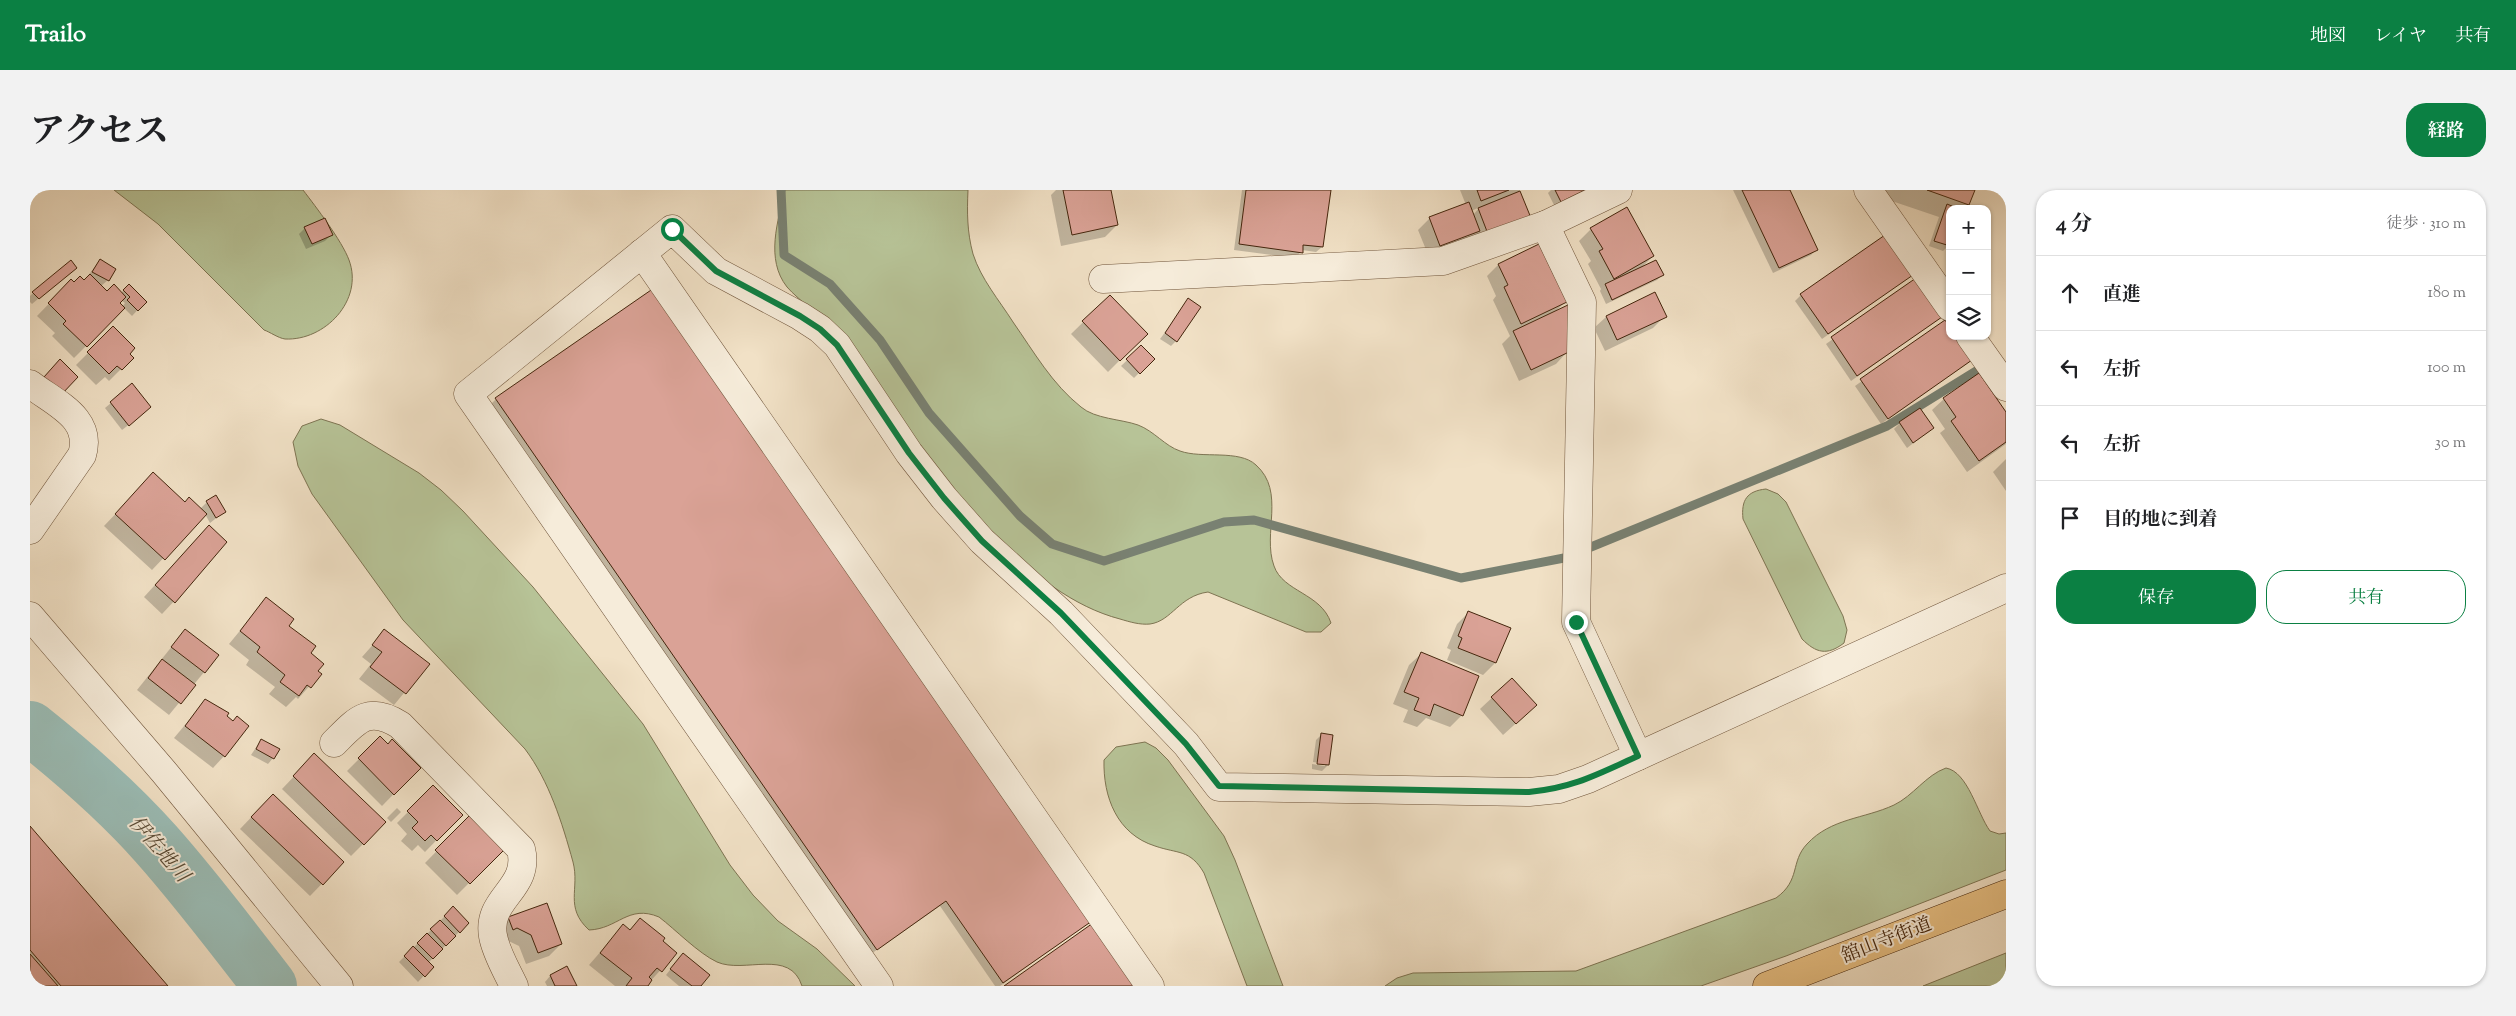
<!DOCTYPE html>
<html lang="ja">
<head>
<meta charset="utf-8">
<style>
  body { margin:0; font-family:"Sorts Mill Goudy","Noto Serif JP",serif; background:#f2f2f2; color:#202124 }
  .controls { position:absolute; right:15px; top:15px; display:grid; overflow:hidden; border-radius:10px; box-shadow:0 1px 4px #0004 }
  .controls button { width:45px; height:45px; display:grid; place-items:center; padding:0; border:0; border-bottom:1px solid #e0e0e0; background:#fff; color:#202124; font:25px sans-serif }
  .stop { position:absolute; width:15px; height:15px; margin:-11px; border:4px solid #0b8043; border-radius:50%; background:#fff }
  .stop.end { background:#0b8043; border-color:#fff; box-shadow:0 1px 5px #0008 }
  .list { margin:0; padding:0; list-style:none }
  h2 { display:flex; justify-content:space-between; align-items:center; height:65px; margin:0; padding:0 20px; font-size:21px }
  h2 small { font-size:16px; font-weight:400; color:#757577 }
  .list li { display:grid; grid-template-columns:32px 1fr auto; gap:15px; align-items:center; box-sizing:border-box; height:75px; padding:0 20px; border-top:1px solid #e0e0e0 }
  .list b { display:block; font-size:19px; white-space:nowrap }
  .list em { font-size:16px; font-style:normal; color:#757577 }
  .actions { display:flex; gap:10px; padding:15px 20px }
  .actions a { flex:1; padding:11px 0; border:1px solid #0b8043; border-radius:20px; text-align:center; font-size:18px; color:#0b8043 }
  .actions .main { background:#0b8043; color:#fff }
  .icon { flex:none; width:28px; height:28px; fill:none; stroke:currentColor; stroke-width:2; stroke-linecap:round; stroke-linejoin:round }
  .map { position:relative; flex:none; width:1976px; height:796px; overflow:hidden; border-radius:20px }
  header { display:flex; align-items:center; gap:30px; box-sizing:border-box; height:70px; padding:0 25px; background:#0b8043; color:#fff }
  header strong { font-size:24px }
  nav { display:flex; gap:28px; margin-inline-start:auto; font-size:18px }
  .intro { display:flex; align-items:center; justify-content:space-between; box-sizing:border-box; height:120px; padding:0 30px }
  h1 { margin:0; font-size:35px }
  .button { padding:12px 22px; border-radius:20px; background:#0b8043; color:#fff; font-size:18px; font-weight:700 }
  main { display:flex; gap:30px; padding:0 30px }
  aside { flex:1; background:#fff; border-radius:20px; box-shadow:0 1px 4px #0004 }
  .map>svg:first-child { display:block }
</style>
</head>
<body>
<header>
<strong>Trailo</strong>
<nav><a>地図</a><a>レイヤ</a><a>共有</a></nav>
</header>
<div class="intro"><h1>アクセス</h1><a class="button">経路</a></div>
<main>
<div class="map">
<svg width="1976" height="796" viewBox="0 0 1976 796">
  <rect width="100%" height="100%" fill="#f1e1c6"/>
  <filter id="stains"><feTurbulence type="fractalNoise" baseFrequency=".004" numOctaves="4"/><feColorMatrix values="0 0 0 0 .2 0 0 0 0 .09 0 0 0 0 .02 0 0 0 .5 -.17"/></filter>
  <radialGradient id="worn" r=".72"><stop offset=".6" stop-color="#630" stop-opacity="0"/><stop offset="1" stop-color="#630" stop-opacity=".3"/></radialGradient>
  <g fill="#b7c397" stroke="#7e7452">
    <path d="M84 0H273C286 17 312 51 319 70 334 110 295 151 255 149 248 148 240 142 234 140L128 34Z"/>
    <path d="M755 0H938C937 22 937 42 943 64 951 89 969 110 983 132 1004 162 1022 194 1051 217 1065 229 1091 229 1108 235 1124 241 1135 256 1150 261 1172 269 1209 259 1226 275 1256 302 1232 343 1244 376 1253 402 1291 403 1301 433L1291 442H1276L1178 402C1149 406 1142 431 1120 434 1110 435 1100 432 1090 429 998 405 921 298 864 226 835 189 806 153 777 116 771 110 763 104 757 97 735 69 748 31 755 0Z"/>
    <path d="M291 229 310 235 389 283 411 300 433 321 503 397 613 534 700 675 723 705 748 731 787 759 825 796H772C760 758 714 784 687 772 668 763 646 740 629 727 598 714 588 739 559 740 534 717 550 699 543 672 532 632 519 591 495 559L373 430 282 304 268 276 263 252 272 236Z"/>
    <path d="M1736 299 1748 304 1756 312 1813 426 1817 440 1814 453C1797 466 1786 463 1772 449L1713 329C1711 310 1717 301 1736 299Z"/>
    <path d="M1115 552 1126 558 1138 570 1194 646 1205 670 1253 796H1217L1174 683C1160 659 1148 664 1125 656 1087 644 1073 607 1074 570L1086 557Z"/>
    <path d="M1916 578C1938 582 1947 623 1960 641L1969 644 1976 643V680L1756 766 1671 796H1355L1367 788 1383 783 1546 781 1746 708C1771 690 1760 672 1777 654 1801 628 1834 629 1864 615 1883 606 1896 585 1916 578Z"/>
    <path d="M1976 763V796H1893Z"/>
  </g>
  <g fill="#0003" fill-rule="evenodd">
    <path d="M1026 0H1080L1087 35 1075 47 1031 56 1021 5Z"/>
    <path d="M1212 0H1300L1292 57 1286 62 1272 60 1266 68 1204 60Z"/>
    <path d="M1430 0H1490L1485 5 1500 28 1399 67 1388 40 1400 28 1436 15ZM1450 17 1443 25 1441 21Z"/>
    <path d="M1521 0H1559L1525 17 1518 3Z"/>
    <path d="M1703 0H1758L1787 59 1781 65 1743 83Z"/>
    <path d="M1846 0H1943L1938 14 1934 19H1920V54L1913 61 1899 56 1909 27 1844 5Z"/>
    <path d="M275 38 301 45 295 51 276 59 269 44Z"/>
    <path d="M1561 39 1623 66 1611 78 1632 85 1627 90 1576 114 1570 101 1571 99 1558 74 1561 71 1549 51Z"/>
    <path d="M70 70 78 90 71 96 77 102 91 103 99 95 115 112 102 126 94 118 44 168 22 146 25 143 7 126 41 91 44 94 54 91ZM91 110 95 113 92 117 88 113Z"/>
    <path d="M1468 75 1535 112 1524 123 1538 161 1526 174 1489 191 1472 154 1480 146 1463 110 1466 106 1457 86Z"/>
    <path d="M39 83 2 114 0 112V106L3 103Z"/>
    <path d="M1882 85 1792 149 1765 111 1771 105Z"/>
    <path d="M1885 90 1911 127 1821 191 1796 154Z"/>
    <path d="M1624 104 1635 126 1623 138 1575 161 1564 138 1576 127Z"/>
    <path d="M1080 106 1116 144 1078 182 1041 144Z"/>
    <path d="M1159 110 1146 151 1141 156 1130 149Z"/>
    <path d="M1914 132 1920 146 1941 170 1851 234 1825 196Z"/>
    <path d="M83 138 102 168 79 191 75 187 66 195 46 175Z"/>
    <path d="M1111 157 1123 169 1104 188 1091 176Z"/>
    <path d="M466 209 1061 731 970 796H965L910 716 841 764 460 215Z"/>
    <path d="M1914 209 1976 224V254L1937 282 1910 243 1915 239 1902 220Z"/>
    <path d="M81 213 114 223 92 240 75 218Z"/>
    <path d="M1870 233 1903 238 1877 258 1864 239Z"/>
    <path d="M1976 269V301L1963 282Z"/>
    <path d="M112 296 170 319 177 312 194 322 180 333 175 324 122 380 74 336Z"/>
    <path d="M167 349 176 377 132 424 114 407Z"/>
    <path d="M236 409 279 463 286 481 290 484 268 509 266 507 256 517 239 504 245 497 216 475 219 470 199 454Z"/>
    <path d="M1439 422 1479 439 1465 473 1453 485 1417 470 1421 460 1417 458 1427 434Z"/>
    <path d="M155 440 188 465 139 525 107 500Z"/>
    <path d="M355 441 398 474 364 515 329 489 341 474 332 467Z"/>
    <path d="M1391 464 1432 525 1420 537 1396 528 1387 537 1373 532 1378 520 1363 514 1379 475Z"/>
    <path d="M1482 489 1493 527 1473 545 1450 519Z"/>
    <path d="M176 510 194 566 183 578 144 548Z"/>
    <path d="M1292 544 1298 575 1292 581 1282 579V574L1295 576V574L1283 572 1286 550Z"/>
    <path d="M350 548 389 578 352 616 317 581Z"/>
    <path d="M231 550 243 568 238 574 221 565Z"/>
    <path d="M273 577 355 632 321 666 252 599Z"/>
    <path d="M403 597 431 625 395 662 388 655 382 661 371 651 377 644 367 633Z"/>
    <path d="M231 617 313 672 280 706 210 639Z"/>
    <path d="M367 618 371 622 361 632 357 628Z"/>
    <path d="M439 628 472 660 427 705 395 673Z"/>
    <path d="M0 638 136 796H0Z"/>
    <path d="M423 718 438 733 398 773 402 777 388 792 369 772Z"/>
    <path d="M479 728 531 754 519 766 496 774 489 756 474 749 467 740Z"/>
    <path d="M610 730 646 763 616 796H585L559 775 593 736 599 741Z"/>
    <path d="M647 771 669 796H649L636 785Z"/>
    <path d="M537 778 546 796H517L515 792 520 786Z"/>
  </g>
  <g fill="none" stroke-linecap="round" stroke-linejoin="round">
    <g stroke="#798172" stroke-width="9">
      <path d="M751 0 754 65 800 94 850 150 899 223 990 326 1022 354 1074 371 1194 332 1224 330 1431 388 1534 368"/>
      <path d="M1561 357 1857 236 1946 181"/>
    </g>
    <path stroke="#9bbdb6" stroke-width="54" d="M0 538C44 573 88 611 126 654 166 699 203 748 240 796"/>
  </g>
  <g fill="#daa296" stroke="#45260d">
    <path d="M1033 0H1081L1088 35 1042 45Z"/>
    <path d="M1216 0H1301L1293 57 1273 55V63L1209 54Z"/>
    <path d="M1447 0H1479L1451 11Z"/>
    <path d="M1525 0H1555L1531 12Z"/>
    <path d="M1712 0H1760L1788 60 1749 78Z"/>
    <path d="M1897 0H1945L1939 15Z"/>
    <path d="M1490 1 1501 28 1458 44 1448 18Z"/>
    <path d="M1439 12 1450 41 1410 56 1399 27Z"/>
    <path d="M1917 14 1929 19H1920V56L1904 51Z"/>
    <path d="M1597 17 1624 66 1584 89 1569 61 1573 59 1560 38Z"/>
    <path d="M295 28 303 45 282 54 274 37Z"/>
    <path d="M1855 45 1883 85 1798 144 1770 104Z"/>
    <path d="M1509 54 1537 112 1491 134 1474 97 1478 95 1468 74Z"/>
    <path d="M70 69 86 79 79 91 62 82Z"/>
    <path d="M41 70 47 78 9 109 2 102Z"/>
    <path d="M1626 70 1634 85 1582 110 1575 94Z"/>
    <path d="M60 84 77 101 84 94 96 107 90 113 95 118 57 157 33 134 36 131 18 113 41 89 44 92 50 86 54 90Z"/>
    <path d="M1886 88 1912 127 1827 186 1801 147Z"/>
    <path d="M99 94 117 112 108 121 97 110 100 107 93 100Z"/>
    <path d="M624 98 1062 731 973 793 916 711 847 760 465 208Z"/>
    <path d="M1625 102 1637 127 1587 150 1576 126Z"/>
    <path d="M1080 105 1118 144 1090 171 1052 131Z"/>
    <path d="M1158 108 1171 117 1147 152 1135 143Z"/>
    <path d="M1540 114 1539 162 1501 180 1483 141Z"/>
    <path d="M1915 130 1920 137V146H1926L1942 170 1858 229 1830 189Z"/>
    <path d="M83 136 105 158 100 164 104 168 92 180 87 176 79 184 57 162Z"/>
    <path d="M1111 155 1125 169 1110 184 1096 169Z"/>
    <path d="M30 169 48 187 31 205 14 187Z"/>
    <path d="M1949 183 1976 222V252L1949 271 1921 231 1926 227 1913 208Z"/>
    <path d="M102 193 121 217 99 236 80 212Z"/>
    <path d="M1890 218 1904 238 1883 253 1869 232Z"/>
    <path d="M123 282 155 312 159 307 177 324 135 370 85 324Z"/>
    <path d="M186 305 196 322 186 328 176 311Z"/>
    <path d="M179 335 197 352 145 413 125 395Z"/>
    <path d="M236 407 264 429 259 436 286 456 281 463 294 474 288 481 292 484 281 498 277 495 269 506 250 492 255 485 227 462 230 457 210 441Z"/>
    <path d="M1438 421 1481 438 1466 473 1428 458 1432 448 1428 446Z"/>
    <path d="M155 439 189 465 175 483 141 457Z"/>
    <path d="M354 439 400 474 376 504 340 477 352 462 342 455Z"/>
    <path d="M1391 462 1449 486 1433 526 1404 514 1400 526 1384 520 1389 508 1374 502Z"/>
    <path d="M132 469 166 495 151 514 118 488Z"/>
    <path d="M1482 488 1507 515 1486 534 1461 507Z"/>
    <path d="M175 509 199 523 197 526 203 531 207 526 219 536 195 567 155 536Z"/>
    <path d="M1291 543 1303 545 1299 575 1287 574Z"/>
    <path d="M350 546 358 554 362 549 391 578 364 605 328 568Z"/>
    <path d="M231 549 250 559 244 569 226 559Z"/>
    <path d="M284 563 356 632 334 655 263 586Z"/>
    <path d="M403 595 433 625 407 651 401 645 395 651 382 638 388 632 377 621Z"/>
    <path d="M243 604 314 672 293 695 221 627Z"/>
    <path d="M439 626 474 660 440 694 405 660Z"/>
    <path d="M0 636 138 796H31L0 760Z"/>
    <path d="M517 713 532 754 508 763 501 745 487 738 483 740 478 727Z"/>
    <path d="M423 716 439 733 430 743 414 726Z"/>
    <path d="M610 728 635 748 633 751 647 763 632 782 627 778 619 787 622 790 618 796H596L602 788 570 763 593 734 600 740Z"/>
    <path d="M410 730 426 746 416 756 400 739Z"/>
    <path d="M1063 733 1107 796H974Z"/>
    <path d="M397 743 413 759 403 769 387 753Z"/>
    <path d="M383 756 404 777 395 787 374 766Z"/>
    <path d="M653 763 680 785 671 796H662L640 779Z"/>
    <path d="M0 764 28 796H0Z"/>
    <path d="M537 776 547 796H525L520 785Z"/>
  </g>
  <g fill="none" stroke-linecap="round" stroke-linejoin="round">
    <g stroke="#70553b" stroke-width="29">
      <g id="minor">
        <path d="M1838 0 1920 117"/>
        <path d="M1515 35 1552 112 1546 432 1608 566"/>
        <path d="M612 63 1120 796"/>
        <path d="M1073 89 1413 71 1515 35 1588 0"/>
        <path d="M1940 146 1976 197"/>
        <path d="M0 194C26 214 63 228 52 265L0 340"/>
        <path d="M0 426 134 582 309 796"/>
        <path d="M304 553C327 530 338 515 370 535L491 659C501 699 456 708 463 746 466 763 477 781 484 796"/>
        <path d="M849 796 438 204 642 39 686 81 770 126 790 139 807 155 879 263 914 308 952 351 1031 423 1156 554 1189 597 1499 602 1529 599 1558 589 1976 398"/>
      </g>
    </g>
    <g stroke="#45260d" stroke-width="29">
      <path id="major" d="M1737 796 1976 704"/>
    </g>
    <use href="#minor" stroke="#f6ecda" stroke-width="28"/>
    <use href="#major" stroke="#e8c083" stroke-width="28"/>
  </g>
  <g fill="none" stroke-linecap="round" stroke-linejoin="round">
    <path stroke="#0b8043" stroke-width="6" d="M642 39 686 81 770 126 790 139 807 155 879 263 914 308 952 351 1031 423 1156 554 1189 596 1499 602C1543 598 1568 584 1608 566L1546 432"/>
  </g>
  <g text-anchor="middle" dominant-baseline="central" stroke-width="4" stroke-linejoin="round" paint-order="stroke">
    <g font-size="19" fill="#45260d" stroke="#f6ecda">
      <text transform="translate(1857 751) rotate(-21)">舘山寺街道</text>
    </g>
    <g font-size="20" font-style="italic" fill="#5a4c37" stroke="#f6ecda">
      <text transform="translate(128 660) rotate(49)">伊佐地川</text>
    </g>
  </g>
  <rect width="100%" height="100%" filter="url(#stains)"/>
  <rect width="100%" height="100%" fill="url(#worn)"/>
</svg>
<div class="controls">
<button>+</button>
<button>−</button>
<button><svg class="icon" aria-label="layers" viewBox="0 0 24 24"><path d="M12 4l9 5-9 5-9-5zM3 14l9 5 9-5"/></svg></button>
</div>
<div class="stop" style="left:642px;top:39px"></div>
<div class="stop end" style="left:1546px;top:432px"></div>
</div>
<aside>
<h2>4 分<small>徒歩 · 310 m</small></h2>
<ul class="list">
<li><svg class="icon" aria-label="ahead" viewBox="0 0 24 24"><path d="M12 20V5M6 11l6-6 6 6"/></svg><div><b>直進</b></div><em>180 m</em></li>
<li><svg class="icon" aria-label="left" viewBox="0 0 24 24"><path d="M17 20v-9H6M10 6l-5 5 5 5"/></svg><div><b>左折</b></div><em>100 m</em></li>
<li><svg class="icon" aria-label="left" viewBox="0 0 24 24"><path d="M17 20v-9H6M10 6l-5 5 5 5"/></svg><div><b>左折</b></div><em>30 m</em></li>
<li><svg class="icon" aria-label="arrive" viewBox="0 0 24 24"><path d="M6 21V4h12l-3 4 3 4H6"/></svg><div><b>目的地に到着</b></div></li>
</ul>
<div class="actions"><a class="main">保存</a><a>共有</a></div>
</aside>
</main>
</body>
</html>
